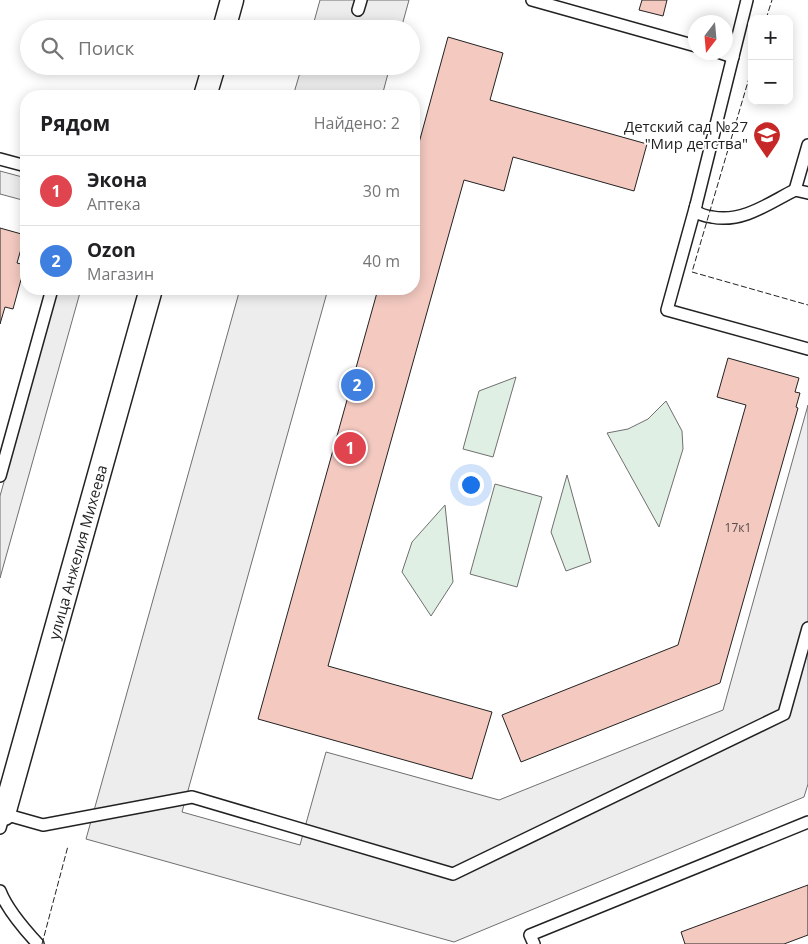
<!DOCTYPE html>
<html lang="ru">
<head>
<meta charset="utf-8">
<style>
  body { margin:0; font-family:"Open Sans",sans-serif; background:#f6f6f6; color:#202124 }
  .controls { position:absolute; right:15px; top:15px; display:grid; overflow:hidden; border-radius:10px; box-shadow:0 2px 12px #0003 }
  .controls button { width:45px; height:45px; display:grid; place-items:center; padding:0; border:0; border-bottom:1px solid #e0e0e0; background:#fff; color:#202124; font:25px sans-serif }
  .compass { position:absolute; left:688px; top:15px; width:45px; height:45px; border-radius:50%; background:#fff; box-shadow:0 2px 12px #0003; rotate:196deg }
  .you { position:absolute; left:470px; top:484px; width:18px; height:18px; margin:-12px; border:4px solid #fff; border-radius:50%; background:#1a73e8; box-shadow:0 0 0 8px #1a73e833 }
  .badge { display:grid; place-items:center; width:32px; height:32px; border-radius:50%; background:#7c3aed; color:#fff; font-size:16px; font-weight:700 }
  .pin { position:absolute; translate:-50% -50%; border:2px solid #fff; box-shadow:0 1px 5px #0006 }
  .list { margin:0; padding:0; list-style:none }
  h2 { display:flex; justify-content:space-between; align-items:center; height:65px; margin:0; padding:0 20px; font-size:21px }
  h2 small { font-size:16px; font-weight:400; color:#757577 }
  .list li { display:grid; grid-template-columns:32px 1fr auto; gap:15px; align-items:center; box-sizing:border-box; height:70px; padding:0 20px; border-top:1px solid #e0e0e0 }
  .list b { display:block; font-size:19px; white-space:nowrap }
  .list p { margin:0; font-size:16px; white-space:nowrap; color:#757577 }
  .list em { font-size:16px; font-style:normal; color:#757577 }
  .icon { flex:none; width:28px; height:28px; fill:none; stroke:currentColor; stroke-width:2; stroke-linecap:round; stroke-linejoin:round }
  .map { position:relative; flex:none; width:808px; height:944px; overflow:hidden }
  .search { position:absolute; background:#fff; box-shadow:0 2px 12px #0003; left:20px; top:20px; width:400px; height:55px; display:flex; align-items:center; gap:12px; box-sizing:border-box; padding:0 18px; border-radius:28px; color:#757577; font-size:19px }
  .panel { position:absolute; background:#fff; box-shadow:0 2px 12px #0003; left:20px; top:90px; width:400px; height:205px; border-radius:20px }
  .map>svg:first-child { display:block }
</style>
</head>
<body>
<div class="map">
<svg width="808" height="944" viewBox="0 0 808 944">
  <rect width="100%" height="100%" fill="#fff"/>
  <g fill="#e0efe3" stroke="#6f6f6f">
    <path d="M516 377 493 457 463 449 479 391Z"/>
    <path d="M666 401 682 431 683 449 659 527 607 433 628 429 648 419Z"/>
    <path d="M567 475 591 562 566 571 551 532Z"/>
    <path d="M495 484 542 497 517 587 470 574Z"/>
    <path d="M445 505 453 582 431 616 402 572 412 542Z"/>
  </g>
  <g fill="#ededed" stroke="#6f6f6f">
    <path d="M320 0H409L401 29H312Z"/>
    <path d="M302 66H390L382 96H293Z"/>
    <path d="M0 171 26 178V201L0 194Z"/>
    <path d="M58 289H81L0 578V496Z"/>
    <path d="M240 289H328L182 812 300 845 326 752 499 800 723 710 808 405V784L804 797 454 942 86 839Z"/>
  </g>
  <g fill="#f3c9c0" stroke="#222">
    <path d="M642 0H667L663 16 639 10Z"/>
    <path d="M448 37 503 53 490 100 647 144 634 191 513 157 504 191 464 180 328 666 492 712 472 779 258 719 378 289H414V161Z"/>
    <path d="M0 228 25 235 17 263 25 265 13 309 5 307 0 324Z"/>
    <path d="M728 358 799 378 795 392 800 393 796 407 798 408 720 683 521 762 502 715 678 645 746 405 717 397Z"/>
    <path d="M808 885V935L784 944H685L681 932Z"/>
  </g>
  <g fill="none" stroke-linecap="round" stroke-linejoin="round">
    <g stroke="#222" stroke-width="14">
      <g id="lane">
        <path d="M532 0 696 46"/>
        <path d="M747 0 696 205 667 310 808 349"/>
        <path d="M358 10 361 0"/>
        <path d="M718 52 733 57"/>
        <path d="M0 159 26 166"/>
        <path d="M795 190 808 145"/>
        <path d="M696 205 695 210C699 215 706 216 712 217 743 223 769 203 795 190L808 193"/>
        <path d="M0 476 52 289"/>
        <path d="M0 828 4 814 43 825 192 797 453 874 784 714 808 628"/>
        <path d="M0 891C7 909 25 930 38 944"/>
        <path d="M534 944 530 935 808 822"/>
      </g>
    </g>
    <g stroke="#222" stroke-width="25">
      <g id="street">
        <path d="M224 29 232 0"/>
        <path d="M205 96 214 66"/>
        <path id="s1" d="M4 814 151 289"/>
      </g>
    </g>
    <use href="#lane" stroke="#fff" stroke-width="11"/>
    <use href="#street" stroke="#fff" stroke-width="22"/>
    <g stroke="#222" stroke-width="1" stroke-dasharray="6 2.5" stroke-linecap="butt">
      <path d="M766 19 772 0"/>
      <path d="M752 68 692 272 808 305"/>
      <path d="M42 944 68 846"/>
    </g>
  </g>
  <defs>
    <g id="school-pin" transform="scale(1.4375)"><path d="M0 17L-7.5 6A9.5 9.5 0 1 1 7.5 6Z" fill="#c62828" stroke="#fff"/><path d="M0-5L7-2L0 1L-7-2ZM-4 1L0 2.5L4 1V4Q0 6-4 4Z" fill="#fff"/></g>
  </defs>
  <g fill-rule="evenodd">
    <use href="#school-pin" x="767" y="135"/>
  </g>
  <g text-anchor="middle" dominant-baseline="central" stroke-width="4" stroke-linejoin="round" paint-order="stroke">
    <g font-size="12" fill="#564c4a">
      <text x="738" y="527">17к1</text>
    </g>
    <g font-size="15" fill="#222" stroke="#fff" text-anchor="end">
      <text x="748" y="126">Детский сад №27<tspan x="748" dy="17">"Мир детства"</tspan></text>
    </g>
    <g font-size="15" fill="#222" stroke="#fff">
      <text stroke="none"><textPath href="#s1" startOffset="272">улица Анжелия Михеева</textPath></text>
    </g>
  </g>
</svg>
<div class="controls">
<button>+</button>
<button>−</button>
</div>
<svg class="compass" viewBox="-18 -18 36 36"><path d="M0-13l5 13h-10z" fill="#e53935"/><path d="M0 13l5-13h-10z" fill="#757577"/></svg>
<div class="you"></div>
<div class="pin badge" style="left:350px;top:448px;background:#e0444e">1</div>
<div class="pin badge" style="left:357px;top:385px;background:#3f7fe0">2</div>
<div class="search"><svg class="icon" aria-label="search" viewBox="0 0 24 24"><circle cx="10" cy="10" r="6"/><path d="M15 15l6 6"/></svg>Поиск</div>
<section class="panel">
<h2>Рядом<small>Найдено: 2</small></h2>
<ul class="list">
<li><span class="badge" style="background:#e0444e">1</span><div><b>Экона</b><p>Аптека</p></div><em>30 m</em></li>
<li><span class="badge" style="background:#3f7fe0">2</span><div><b>Ozon</b><p>Магазин</p></div><em>40 m</em></li>
</ul>
</section>
</div>
</body>
</html>
